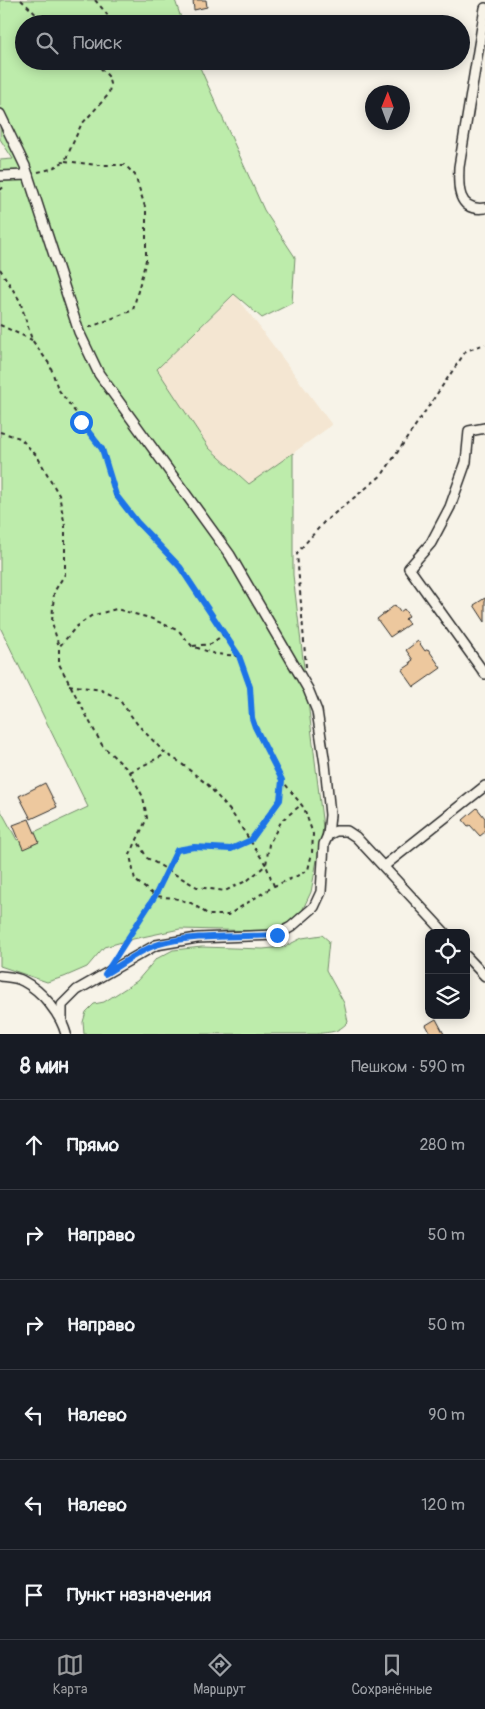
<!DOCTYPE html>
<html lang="ru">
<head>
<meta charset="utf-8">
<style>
  body { margin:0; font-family:Pangolin,sans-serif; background:#242831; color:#f1f3f6 }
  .controls { position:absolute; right:15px; bottom:15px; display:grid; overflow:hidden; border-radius:10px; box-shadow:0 2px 12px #0003 }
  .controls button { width:45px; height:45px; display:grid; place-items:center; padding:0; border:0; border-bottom:1px solid #363941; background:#171b24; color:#f1f3f6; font:25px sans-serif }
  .compass { position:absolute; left:365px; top:85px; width:45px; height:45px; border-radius:50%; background:#171b24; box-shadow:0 2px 12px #0003; rotate:1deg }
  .stop { position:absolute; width:15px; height:15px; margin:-11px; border:4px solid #1a73e8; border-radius:50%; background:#fff }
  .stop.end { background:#1a73e8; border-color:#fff; box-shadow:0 1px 5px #0008 }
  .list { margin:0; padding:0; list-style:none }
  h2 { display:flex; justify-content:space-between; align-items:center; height:65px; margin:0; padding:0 20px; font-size:21px }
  h2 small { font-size:16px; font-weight:400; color:#9ea1a6 }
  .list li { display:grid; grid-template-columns:32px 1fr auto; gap:15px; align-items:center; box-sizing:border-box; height:90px; padding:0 20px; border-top:1px solid #363941 }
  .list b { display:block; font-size:19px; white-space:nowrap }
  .list em { font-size:16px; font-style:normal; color:#9ea1a6 }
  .icon { flex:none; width:28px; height:28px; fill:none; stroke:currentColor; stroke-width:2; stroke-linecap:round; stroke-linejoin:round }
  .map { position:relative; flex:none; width:485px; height:1034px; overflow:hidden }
  .search { position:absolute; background:#171b24; box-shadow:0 2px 12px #0003; left:15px; right:15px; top:15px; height:55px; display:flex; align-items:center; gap:12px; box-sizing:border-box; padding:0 18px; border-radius:28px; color:#9ea1a6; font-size:19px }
  .sheet { height:605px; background:#171b24 }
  nav { display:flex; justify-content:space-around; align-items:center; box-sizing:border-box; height:70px; border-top:1px solid #363941; background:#171b24; font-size:14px; color:#9ea1a6 }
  nav a { display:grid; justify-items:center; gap:2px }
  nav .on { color:#98999b }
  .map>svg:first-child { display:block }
</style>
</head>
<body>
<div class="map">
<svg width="485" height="1034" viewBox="0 0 485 1034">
  <rect width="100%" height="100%" fill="#f7f3e8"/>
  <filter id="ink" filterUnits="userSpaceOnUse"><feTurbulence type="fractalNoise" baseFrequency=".02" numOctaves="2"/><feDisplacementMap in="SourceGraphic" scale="10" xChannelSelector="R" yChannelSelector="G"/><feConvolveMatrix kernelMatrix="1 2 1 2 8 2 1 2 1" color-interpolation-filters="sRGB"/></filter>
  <g filter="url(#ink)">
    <path fill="#f4e6d2" d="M235 294 332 425 250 484 209 448 157 369Z"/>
    <g fill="#bdecab" stroke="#748c6b">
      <path d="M0 0H175L183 24H24V61H197L264 210 295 257 292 303 262 318 234 294 157 369 209 448 249 484 293 453V575L323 828 311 892 301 913 288 923 263 931 180 929 133 939 104 947 87 967 64 977 47 982 0 966V809L17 840 88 807 0 627V160L13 159 0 139Z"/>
      <path d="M322 935 329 941 326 970 344 1003 348 1022C336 1034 332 1031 317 1034H84L83 1022 86 1012 94 1004 104 1002 137 981 156 959 173 950 202 947 263 949 284 947 302 938Z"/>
    </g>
    <g fill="#edc89e" stroke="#2b2b2b">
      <path d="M193 0H206L207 7 194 10Z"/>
      <path d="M485 598V622L474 605Z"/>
      <path d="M395 605 400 612 404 609 409 616 405 619 409 624 390 637 377 619Z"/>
      <path d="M418 641 425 651 428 649 441 668 414 687 402 670 411 664 410 662 413 660 406 650Z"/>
      <path d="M45 783 57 807 31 819 19 796Z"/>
      <path d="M477 808 485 818V832L480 836 470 825 468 826 463 820Z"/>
      <path d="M29 819 39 842 23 849 13 825Z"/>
      <path d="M436 1019 444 1034H431L426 1025Z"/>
    </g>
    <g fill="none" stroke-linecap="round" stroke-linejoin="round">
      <g stroke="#2b2b2b" stroke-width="12">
        <g id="minor">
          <path d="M485 8 459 167C458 186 457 212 485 208"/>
          <path d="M0 114 25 166 79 332 99 374 230 555 308 689 317 711 325 764 330 815 328 835"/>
          <path d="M0 176 28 175"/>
          <path d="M485 428 469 431 466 462 450 507 431 543 409 568 485 674"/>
          <path d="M384 866 485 786"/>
          <path d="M466 956 485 976"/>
          <path d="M0 976C7 977 16 977 23 981 42 991 60 1013 66 1034"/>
          <path d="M62 1022V1005L77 990 156 945 197 938 277 935 291 927 314 907 321 892 324 844 328 835 336 831H347L356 837 445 933"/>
        </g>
      </g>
      <g stroke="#2b2b2b" stroke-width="2" stroke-dasharray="4 4" stroke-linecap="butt">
        <path d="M21 0 46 24"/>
        <path d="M95 0 107 14 103 24"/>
        <path d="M65 161 96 165H125L135 175 146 210V260L133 310 88 328"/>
        <path d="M38 172 51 169 65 161 81 125 109 94 110 84 108 76 94 61"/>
        <path d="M0 190 6 185"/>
        <path d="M0 269 20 301 32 340 50 365 58 389 103 449 115 495 137 522 180 567 239 656 250 687 252 718 255 727 282 780 304 808 313 834 312 853 308 870 295 877 274 886 228 915H209L191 903 174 898 155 896 116 956"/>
        <path d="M0 325 32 340"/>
        <path d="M0 432 20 438 37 456 59 495 65 526V574L54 592 52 622 59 647"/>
        <path d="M193 646 211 644 224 634"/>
        <path d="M239 656 215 654 192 646 179 631 150 618 116 609 91 616 76 627 59 647V664L102 745 130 772 143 797 147 818 130 855 135 880 155 896 177 850 194 847 231 849 251 840 280 800 282 780"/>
        <path d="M306 667 297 553 324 522 382 475 466 351 485 344"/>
        <path d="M69 685 101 690 118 698 138 725 166 754 178 761 208 785 232 813 266 865 248 880 225 891 197 887 147 858 137 840"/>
        <path d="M130 772 166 754"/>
        <path d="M274 886 266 865 269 844 282 820 301 805"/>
      </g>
      <use href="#minor" stroke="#f7f3e8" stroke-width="9"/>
    </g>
  </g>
  <g fill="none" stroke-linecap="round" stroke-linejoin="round" filter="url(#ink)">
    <path stroke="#1a73e8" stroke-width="6" d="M81 422 102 449 116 495 137 522 180 567 239 656 250 687 252 718 255 727 282 780 280 800 251 840 231 849 194 847 177 850 155 896 105 974C122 964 139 951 156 945 190 934 240 937 277 935"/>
  </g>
</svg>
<div class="controls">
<button><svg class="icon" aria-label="locate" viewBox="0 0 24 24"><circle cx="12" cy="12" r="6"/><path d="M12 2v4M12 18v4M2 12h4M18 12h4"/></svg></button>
<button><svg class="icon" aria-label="layers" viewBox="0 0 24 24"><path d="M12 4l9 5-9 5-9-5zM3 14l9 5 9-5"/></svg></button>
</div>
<svg class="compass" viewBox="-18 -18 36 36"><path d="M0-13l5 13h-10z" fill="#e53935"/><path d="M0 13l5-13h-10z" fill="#9ea1a6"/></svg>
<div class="stop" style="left:81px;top:422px"></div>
<div class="stop end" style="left:277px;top:935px"></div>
<div class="search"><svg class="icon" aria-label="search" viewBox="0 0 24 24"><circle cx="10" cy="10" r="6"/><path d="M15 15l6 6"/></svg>Поиск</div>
</div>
<section class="sheet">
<h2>8 мин<small>Пешком · 590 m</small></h2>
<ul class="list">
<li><svg class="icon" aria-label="ahead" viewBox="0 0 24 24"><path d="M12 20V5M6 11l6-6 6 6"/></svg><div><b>Прямо</b></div><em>280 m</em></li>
<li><svg class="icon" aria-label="right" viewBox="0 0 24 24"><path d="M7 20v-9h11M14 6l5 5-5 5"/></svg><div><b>Направо</b></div><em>50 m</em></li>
<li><svg class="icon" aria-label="right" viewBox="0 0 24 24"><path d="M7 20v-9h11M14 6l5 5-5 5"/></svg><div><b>Направо</b></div><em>50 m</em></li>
<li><svg class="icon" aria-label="left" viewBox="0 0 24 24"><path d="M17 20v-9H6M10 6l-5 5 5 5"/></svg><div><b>Налево</b></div><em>90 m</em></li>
<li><svg class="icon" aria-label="left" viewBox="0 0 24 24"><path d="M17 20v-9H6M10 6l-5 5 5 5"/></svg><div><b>Налево</b></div><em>120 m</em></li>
<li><svg class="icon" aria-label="arrive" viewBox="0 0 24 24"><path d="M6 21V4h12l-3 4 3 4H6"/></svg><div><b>Пункт назначения</b></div></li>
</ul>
</section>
<nav>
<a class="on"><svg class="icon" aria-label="map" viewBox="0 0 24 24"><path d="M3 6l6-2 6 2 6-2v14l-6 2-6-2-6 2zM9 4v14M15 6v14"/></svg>Карта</a>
<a><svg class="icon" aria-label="directions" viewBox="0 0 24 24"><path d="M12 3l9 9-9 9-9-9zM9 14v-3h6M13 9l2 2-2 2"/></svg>Маршрут</a>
<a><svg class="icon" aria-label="saved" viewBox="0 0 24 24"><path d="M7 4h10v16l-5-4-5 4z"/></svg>Сохранённые</a>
</nav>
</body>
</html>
